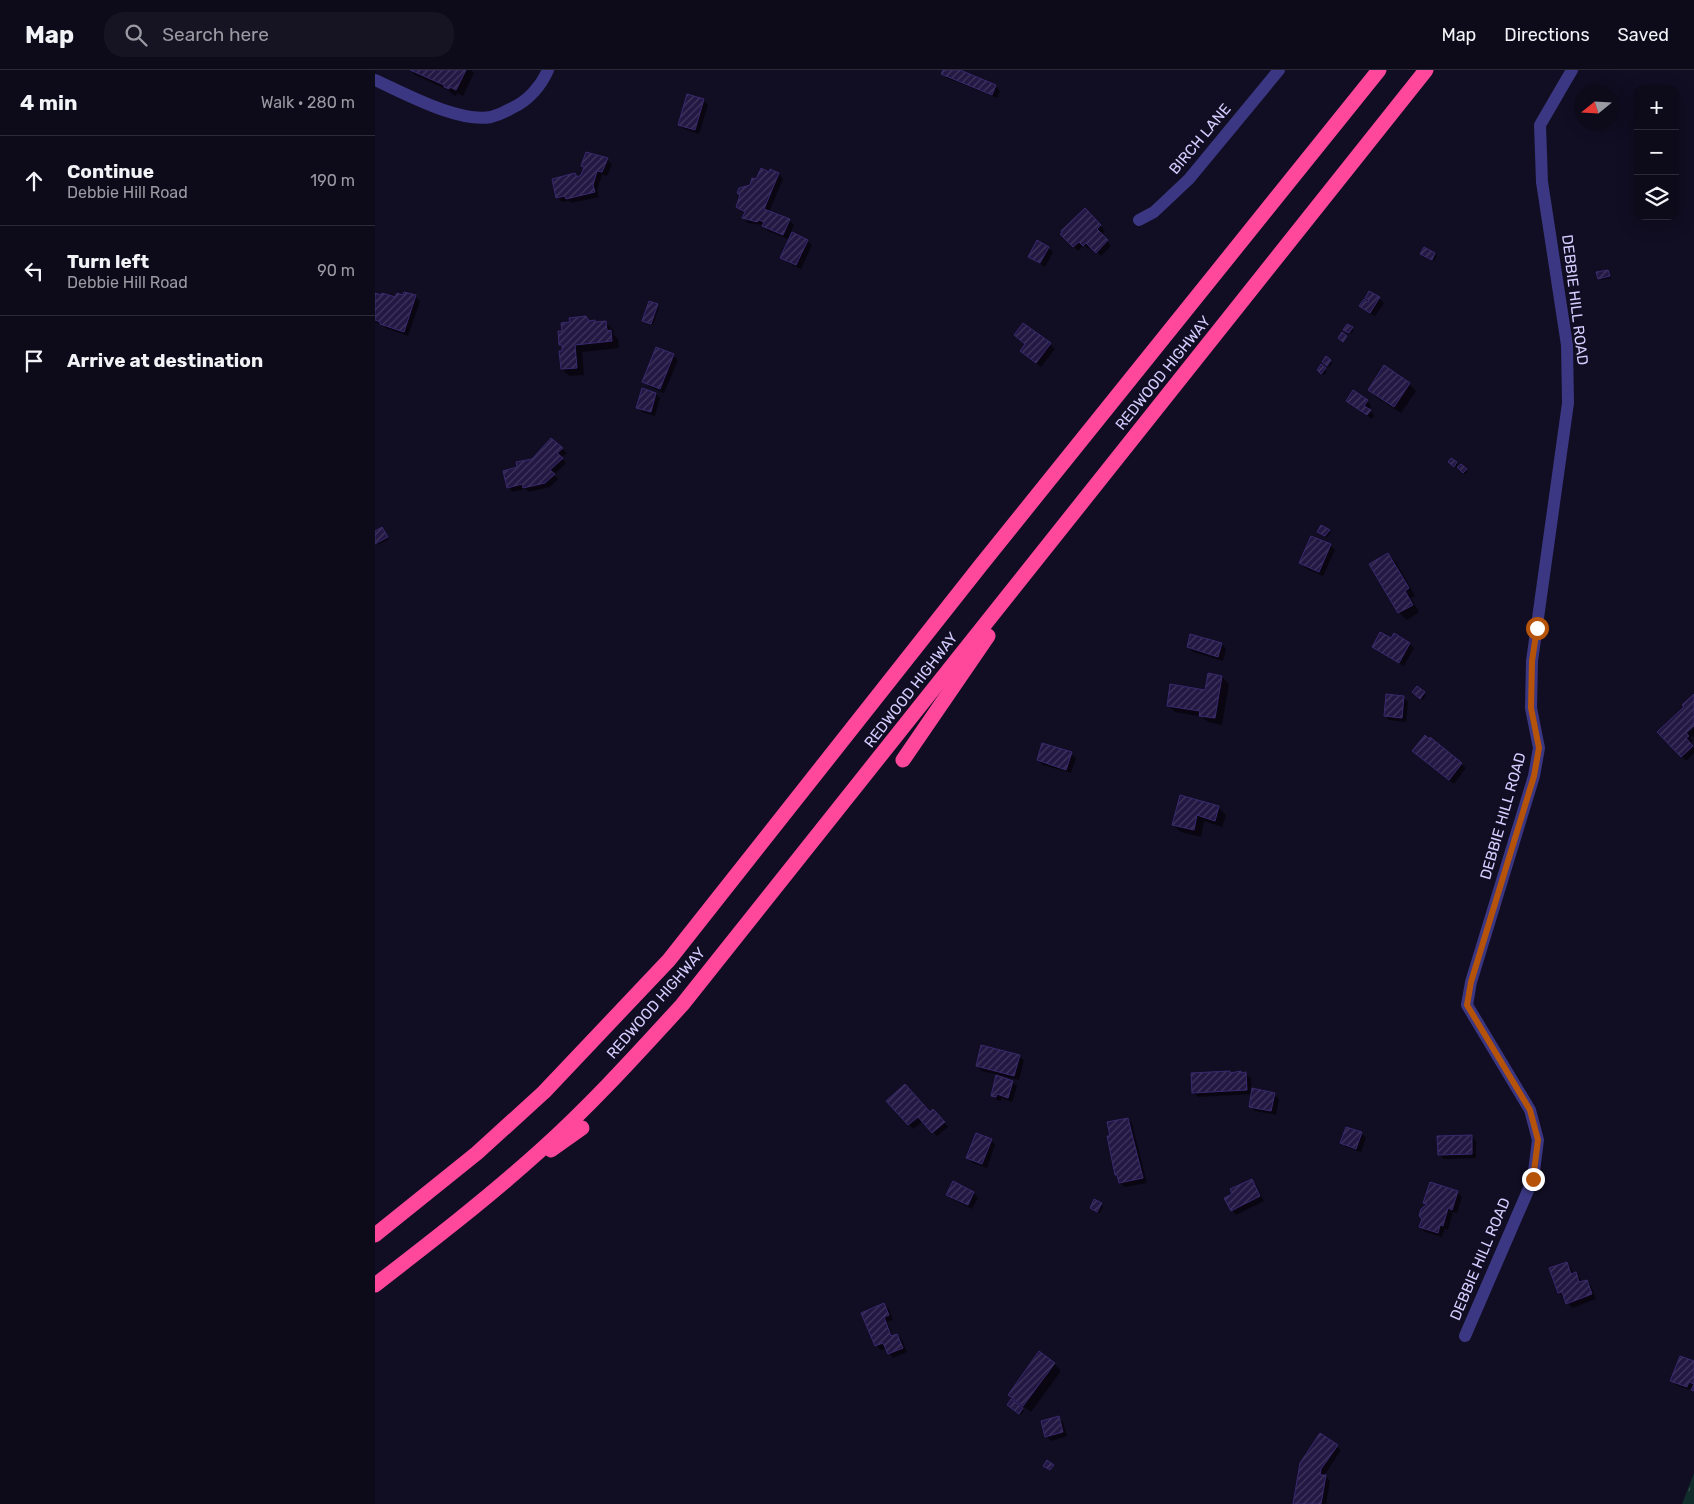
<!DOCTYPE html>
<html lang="en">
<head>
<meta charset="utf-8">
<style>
  body { margin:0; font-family:Rubik,sans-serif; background:#161323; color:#f1f3f6 }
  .controls { position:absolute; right:15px; top:15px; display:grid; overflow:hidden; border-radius:10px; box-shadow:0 5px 20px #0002 }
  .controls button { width:45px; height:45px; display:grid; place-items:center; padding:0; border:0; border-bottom:1px solid #2d2b39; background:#0d0a1a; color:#f1f3f6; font:25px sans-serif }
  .compass { position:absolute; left:1199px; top:15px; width:45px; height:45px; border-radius:50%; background:#0d0a1a; box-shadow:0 5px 20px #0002; rotate:252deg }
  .stop { position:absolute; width:15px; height:15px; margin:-11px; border:4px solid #b45309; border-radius:50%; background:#fff }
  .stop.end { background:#b45309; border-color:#fff; box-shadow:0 1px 5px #0008 }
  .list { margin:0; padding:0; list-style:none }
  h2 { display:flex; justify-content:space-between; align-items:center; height:65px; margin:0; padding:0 20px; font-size:21px }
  h2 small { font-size:16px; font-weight:400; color:#9a9aa2 }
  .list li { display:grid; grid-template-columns:32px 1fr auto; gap:15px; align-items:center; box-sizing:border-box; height:90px; padding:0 20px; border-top:1px solid #2d2b39 }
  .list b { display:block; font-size:19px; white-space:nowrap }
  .list p { margin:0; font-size:16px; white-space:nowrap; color:#9a9aa2 }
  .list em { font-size:16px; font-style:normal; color:#9a9aa2 }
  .icon { flex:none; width:28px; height:28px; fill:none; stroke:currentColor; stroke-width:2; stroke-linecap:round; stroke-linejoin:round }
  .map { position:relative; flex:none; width:1319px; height:1434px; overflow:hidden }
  header { display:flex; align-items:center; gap:30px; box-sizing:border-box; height:70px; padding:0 25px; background:#0d0a1a; border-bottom:1px solid #2d2b39 }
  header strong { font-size:24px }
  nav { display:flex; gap:28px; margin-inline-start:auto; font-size:18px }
  .search { width:350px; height:45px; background:#161323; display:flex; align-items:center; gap:12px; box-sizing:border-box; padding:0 18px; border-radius:20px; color:#9a9aa2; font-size:19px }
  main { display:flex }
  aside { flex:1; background:#0d0a1a }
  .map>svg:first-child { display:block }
</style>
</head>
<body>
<header>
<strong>Map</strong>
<div class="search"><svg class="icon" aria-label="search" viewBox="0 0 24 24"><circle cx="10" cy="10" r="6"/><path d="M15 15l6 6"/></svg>Search here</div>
<nav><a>Map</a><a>Directions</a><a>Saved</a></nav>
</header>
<main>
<aside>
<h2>4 min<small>Walk · 280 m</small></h2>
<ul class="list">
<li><svg class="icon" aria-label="ahead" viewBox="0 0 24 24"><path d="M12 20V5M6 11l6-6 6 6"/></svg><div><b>Continue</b><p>Debbie Hill Road</p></div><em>190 m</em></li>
<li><svg class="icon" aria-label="left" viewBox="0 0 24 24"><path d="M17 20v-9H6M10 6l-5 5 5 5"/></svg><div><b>Turn left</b><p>Debbie Hill Road</p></div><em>90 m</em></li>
<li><svg class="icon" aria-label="arrive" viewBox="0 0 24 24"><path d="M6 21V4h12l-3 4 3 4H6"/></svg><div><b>Arrive at destination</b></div></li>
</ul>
</aside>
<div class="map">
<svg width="1319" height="1434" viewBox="0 0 1319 1434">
  <defs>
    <pattern id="grass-tufts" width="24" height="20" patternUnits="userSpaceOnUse" patternTransform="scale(1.25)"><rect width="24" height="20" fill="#102c2b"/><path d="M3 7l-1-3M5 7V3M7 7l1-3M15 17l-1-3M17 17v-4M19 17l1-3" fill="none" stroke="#32494b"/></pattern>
    <pattern id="building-hatch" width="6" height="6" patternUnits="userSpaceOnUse" patternTransform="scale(1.25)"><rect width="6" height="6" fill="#221843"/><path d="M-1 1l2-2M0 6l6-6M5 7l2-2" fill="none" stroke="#41385f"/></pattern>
  </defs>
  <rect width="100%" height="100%" fill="#110d22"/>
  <path fill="url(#grass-tufts)" d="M1319 1403V1434H1307Z"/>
  <g fill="#0007">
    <path d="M35 0H96L99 3 88 26 82 23 81 26 77 24 73 20 40 5Z"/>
    <path d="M569 0H582L620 16 625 21 622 28 572 8 568 3Z"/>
    <path d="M313 26 329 31 333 35 324 64 309 59 304 55Z"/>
    <path d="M232 89 237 94 232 106 227 105 222 120 224 127 196 133 194 131 187 132 182 127 200 104 203 107 207 106 210 99 207 96Z"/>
    <path d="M396 101 404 104 408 109 394 142 414 150 419 155 413 169 393 161 388 155 373 153 368 148 370 144 362 137 376 116 395 104Z"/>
    <path d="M710 140 730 161 726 165 736 176 726 186 716 176 713 179 709 175 703 181 687 164Z"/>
    <path d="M432 171 437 175 426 199 411 192 407 187Z"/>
    <path d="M673 178 678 182 670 197 655 186Z"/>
    <path d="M1050 179 1062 186 1059 191 1049 186Z"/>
    <path d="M1233 201 1236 208 1226 210 1224 208Z"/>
    <path d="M0 226 21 229 40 227 45 231 33 266 11 258 7 255 0 252Z"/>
    <path d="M991 227 1004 228 1009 233 1000 246 990 240 995 231Z"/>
    <path d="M282 235 284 237 278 255 270 252 268 250Z"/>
    <path d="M211 248 215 252 220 251 222 253H231L238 260 239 265 243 269 244 278 207 282 209 305 194 306 187 299 189 282 188 278 185 275 188 262Z"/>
    <path d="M648 254 680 279 666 297 651 285V275L640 265Z"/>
    <path d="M977 258 979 260 976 264 972 262Z"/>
    <path d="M298 285 303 290 289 323 273 316 269 311Z"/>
    <path d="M955 291 957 293 955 297 950 294Z"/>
    <path d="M946 296 952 301 949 305 943 300Z"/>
    <path d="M1034 314 1041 321 1026 343 1001 327 994 319Z"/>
    <path d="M281 324 285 328 280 346 267 342 263 338Z"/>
    <path d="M972 331H992L996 336 994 340 999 345 997 349Z"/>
    <path d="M177 370 192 383 186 388 191 393 179 405 183 409 175 417 154 422 150 419 138 422 133 417 143 398 157 390Z"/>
    <path d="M1077 389 1085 396 1086 395 1093 402 1090 404 1082 396 1081 398 1076 394Z"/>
    <path d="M947 456 956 462 952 467 946 464Z"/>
    <path d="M9 461 14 469 3 475 0 470V463Z"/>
    <path d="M955 475 960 480 948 506 930 498 926 493Z"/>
    <path d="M1013 484 1021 492 1040 526 1036 528 1044 542 1032 550 1024 543 996 494Z"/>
    <path d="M1017 569 1035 574 1039 578 1029 596 1003 581 998 577Z"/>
    <path d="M847 574 851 579 848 591 818 582 813 577Z"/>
    <path d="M847 607 854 614 847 655 833 652 827 647 800 642 793 635 831 621Z"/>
    <path d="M1042 617 1051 625 1048 630 1040 624Z"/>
    <path d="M1319 625V665L1315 668 1318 671 1315 674 1319 678V683L1311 691 1284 662 1311 637Z"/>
    <path d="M1028 627 1033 632 1031 652 1014 650 1010 646Z"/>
    <path d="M1056 669 1091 698 1079 714 1044 685Z"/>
    <path d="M696 684 701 688 696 703 668 695 663 690Z"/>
    <path d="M806 727 843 737 851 745 847 757 829 751 826 767 806 762 798 755Z"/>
    <path d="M644 986 649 990 644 1010 607 1001 602 996Z"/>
    <path d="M854 1002 856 1004H871L876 1008V1019L899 1024 904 1029 901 1045 880 1041 875 1036 877 1024 823 1027 818 1022Z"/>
    <path d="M637 1012 642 1016 637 1032 626 1028V1031L622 1030 618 1025Z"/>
    <path d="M513 1031 563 1045 573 1057 562 1066 548 1051 538 1059Z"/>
    <path d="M753 1049 757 1054 772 1113 750 1117 745 1113 744 1107 741 1104Z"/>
    <path d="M986 1063 991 1068 986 1082 971 1077 967 1073Z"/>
    <path d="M1096 1066 1101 1071V1088L1069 1089 1064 1084Z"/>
    <path d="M616 1070 620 1075 612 1098 597 1093 593 1088Z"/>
    <path d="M876 1110 881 1115 889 1131 861 1145 857 1140Z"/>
    <path d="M579 1113 599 1123 603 1128 597 1139 577 1129 573 1124Z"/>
    <path d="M1082 1122 1087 1127 1082 1143 1078 1142 1073 1160 1070 1159 1067 1167 1050 1162 1046 1157 1052 1136 1050 1133Z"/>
    <path d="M726 1134 728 1136 725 1143 718 1140Z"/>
    <path d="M1192 1193 1196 1198 1199 1204H1201L1205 1208 1207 1213 1212 1211 1216 1216 1221 1229 1197 1238 1193 1233 1190 1226 1188 1227 1184 1222Z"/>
    <path d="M509 1235 514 1239 518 1250 512 1252 518 1267 522 1265 527 1270 532 1282 518 1288 511 1278 506 1280 501 1275Z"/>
    <path d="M679 1293 686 1301 656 1342 634 1325Z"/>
    <path d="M1319 1293V1321L1301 1315 1297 1311Z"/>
    <path d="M636 1331 649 1341 646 1345 635 1337Z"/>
    <path d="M683 1348 688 1352 692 1366 676 1371 671 1366Z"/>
    <path d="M962 1376 966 1380 950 1404V1406L955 1411 951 1434H919Z"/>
  </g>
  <g fill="url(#building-hatch)" stroke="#392a6f">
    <path d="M35 0H91L81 20 75 17 74 19 69 17V15Z"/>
    <path d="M568 0H585L621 15 617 25 566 4Z"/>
    <path d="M312 24 329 29 320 60 303 55Z"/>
    <path d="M211 82 233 88 227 102 222 101 218 115 220 122 191 129 190 126 181 128 177 109 200 103 202 107 206 105 209 97 206 96Z"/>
    <path d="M386 98 394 102 395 99 404 103 389 139 415 149 408 165 387 156 389 152 384 150 382 152 367 148 370 142 361 137 365 125 362 123 364 118 375 115 377 108 381 109Z"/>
    <path d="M710 138 726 155 722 159 733 170 721 183 711 173 708 176 704 172 698 177 685 164 687 163 686 161Z"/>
    <path d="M417 162 433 170 421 195 405 188Z"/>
    <path d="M662 170 674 177 665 193 653 187Z"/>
    <path d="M1049 177 1060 183 1057 190 1045 184Z"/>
    <path d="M1233 200 1235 206 1223 209 1221 202Z"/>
    <path d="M994 221 1005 227 995 243 984 236 989 229 993 232 994 230 990 228Z"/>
    <path d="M29 222 41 225 29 262 5 254V252L0 250V223L6 225 7 223 20 227 22 223 28 225Z"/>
    <path d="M274 231 283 234 276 254 267 251Z"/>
    <path d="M211 246 214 251 220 250V252L231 251 232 261 236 260 237 271 200 275 202 298 186 299 184 281H187V275H184L183 261H187L186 253 195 252 194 248Z"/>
    <path d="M648 253 676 273 661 293 645 281 650 274 639 265Z"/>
    <path d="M972 254 978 257 974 263 968 260Z"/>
    <path d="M967 262 972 266 968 272 963 268Z"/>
    <path d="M281 277 299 284 285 319 267 312Z"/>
    <path d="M951 286 956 290 952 296 947 292Z"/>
    <path d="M946 294 951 298 946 304 942 300Z"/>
    <path d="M1009 295 1035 313 1019 337 993 320Z"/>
    <path d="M267 318 281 323 276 342 261 338Z"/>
    <path d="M978 320 993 330 989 336 996 340 992 345 971 331Z"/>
    <path d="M176 368 188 378 182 383 188 388 175 400 180 404 170 413 148 418 147 414 132 418 128 401 142 397 141 392 157 389Z"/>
    <path d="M1076 388 1082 392 1079 397 1073 392Z"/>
    <path d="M1086 394 1092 399 1088 403 1082 397Z"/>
    <path d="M946 455 955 460 950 466 942 462Z"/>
    <path d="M7 457 13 467 0 474V461Z"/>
    <path d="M936 466 956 474 944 502 924 493Z"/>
    <path d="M1013 483 1034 518 1030 521 1038 535 1023 543 994 494Z"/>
    <path d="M1005 562 1016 568 1019 563 1035 573 1024 593 997 577Z"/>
    <path d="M815 564 847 573 843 587 812 577Z"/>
    <path d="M833 603 847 606 840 648 824 646 825 641 792 636 795 614 830 620Z"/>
    <path d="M1042 616 1050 622 1045 629 1037 622Z"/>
    <path d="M1011 624 1029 626 1027 648 1009 646Z"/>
    <path d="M1319 624V656L1311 663 1314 666 1311 668 1318 676 1306 687 1282 662 1309 637 1307 635Z"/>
    <path d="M1050 665 1054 669 1055 667 1087 693 1074 710 1037 681Z"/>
    <path d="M667 673 697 682 691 700 662 690Z"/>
    <path d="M805 725 844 736 840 751 822 745 819 760 797 755Z"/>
    <path d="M606 975 645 985 639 1006 601 996Z"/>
    <path d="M855 1001V1003L866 1001V1003L871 1002 872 1020 817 1023 816 1003Z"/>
    <path d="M621 1005 638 1011 633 1028 622 1024 621 1027 616 1026Z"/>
    <path d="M530 1014 555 1042 558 1039 570 1052 557 1063 543 1047 533 1055 511 1031Z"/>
    <path d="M877 1018 900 1023 896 1041 874 1037Z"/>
    <path d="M753 1048 768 1108 744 1113 742 1105H740L732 1066H735L732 1052Z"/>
    <path d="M971 1057 987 1062 981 1079 965 1073Z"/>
    <path d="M601 1063 617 1069 607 1094 591 1088Z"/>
    <path d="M1097 1065V1084L1063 1085 1062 1066Z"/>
    <path d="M877 1109 885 1126 856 1141 849 1128 857 1124 855 1119Z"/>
    <path d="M578 1111 599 1122 593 1135 571 1125Z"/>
    <path d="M1055 1112 1083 1121 1077 1140 1073 1138 1068 1156 1065 1155 1063 1163 1044 1157 1047 1149 1044 1146 1046 1139 1052 1134 1048 1133Z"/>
    <path d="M719 1129 727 1133 722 1142 715 1138Z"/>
    <path d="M1192 1192 1196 1204 1201 1202 1204 1212 1212 1210 1217 1224 1191 1234 1187 1222 1183 1223 1174 1198Z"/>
    <path d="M509 1233 514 1245 509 1247 516 1266 522 1264 528 1278 513 1284 508 1273 500 1276 486 1243Z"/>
    <path d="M664 1281 680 1293 648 1336 633 1325Z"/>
    <path d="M1305 1286 1319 1291V1321L1316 1320 1319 1314 1314 1312 1312 1317 1295 1311Z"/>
    <path d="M636 1329 648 1338 644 1344 632 1335Z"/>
    <path d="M684 1346 688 1362 670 1367 666 1351Z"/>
    <path d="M945 1363 963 1375 946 1399 945 1405H951L946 1434H918L925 1393Z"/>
    <path d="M672 1390 679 1395 675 1400 668 1396Z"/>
  </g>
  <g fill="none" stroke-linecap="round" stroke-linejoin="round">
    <g stroke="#3b3782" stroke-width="12">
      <path d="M0 10C29 23 83 53 116 47 123 45 130 42 137 38 153 31 166 16 173 0"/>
      <path d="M764 150 779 142 814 109 904 0"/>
      <path d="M1090 1266 1158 1109 1163 1070 1155 1040 1092 935 1096 912 1159 706 1164 678 1156 638 1157 591 1193 333 1192 275 1167 112 1165 55 1197 0"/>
    </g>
    <g stroke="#ff489c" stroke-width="15">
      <path d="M528 690 613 566"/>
      <path d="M176 1080 207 1058"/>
      <path d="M0 1165 102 1083 169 1022 294 890 606 495 1004 0"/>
      <path d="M0 1215C57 1171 114 1127 167 1079 217 1034 262 984 307 935L1051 0"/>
    </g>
  </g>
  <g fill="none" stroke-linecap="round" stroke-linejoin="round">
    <path stroke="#b45309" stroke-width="6" d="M1158 1109 1163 1070 1155 1040 1092 935 1096 912 1159 706 1164 678 1156 638 1157 591 1162 558"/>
  </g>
  <g text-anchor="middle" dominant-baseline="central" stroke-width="4.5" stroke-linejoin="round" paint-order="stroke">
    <g font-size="15" fill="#d4cdff" stroke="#110d22">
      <text transform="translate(825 69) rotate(-50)">BIRCH LANE</text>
      <text transform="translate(1200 230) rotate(83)">DEBBIE HILL ROAD</text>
      <text transform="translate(788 303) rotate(-51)">REDWOOD HIGHWAY</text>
      <text transform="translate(536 620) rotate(-52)">REDWOOD HIGHWAY</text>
      <text transform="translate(1128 746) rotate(-74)">DEBBIE HILL ROAD</text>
      <text transform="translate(281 933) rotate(-49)">REDWOOD HIGHWAY</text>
      <text transform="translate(1105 1189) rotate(-67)">DEBBIE HILL ROAD</text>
    </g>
  </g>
</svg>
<div class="controls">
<button>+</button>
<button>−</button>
<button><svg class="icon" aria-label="layers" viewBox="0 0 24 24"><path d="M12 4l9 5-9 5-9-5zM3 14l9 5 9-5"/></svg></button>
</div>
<svg class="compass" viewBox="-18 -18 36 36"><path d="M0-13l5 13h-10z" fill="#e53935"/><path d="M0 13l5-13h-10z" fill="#9a9aa2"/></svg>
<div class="stop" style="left:1162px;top:558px"></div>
<div class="stop end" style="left:1158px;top:1109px"></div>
</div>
</main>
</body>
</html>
